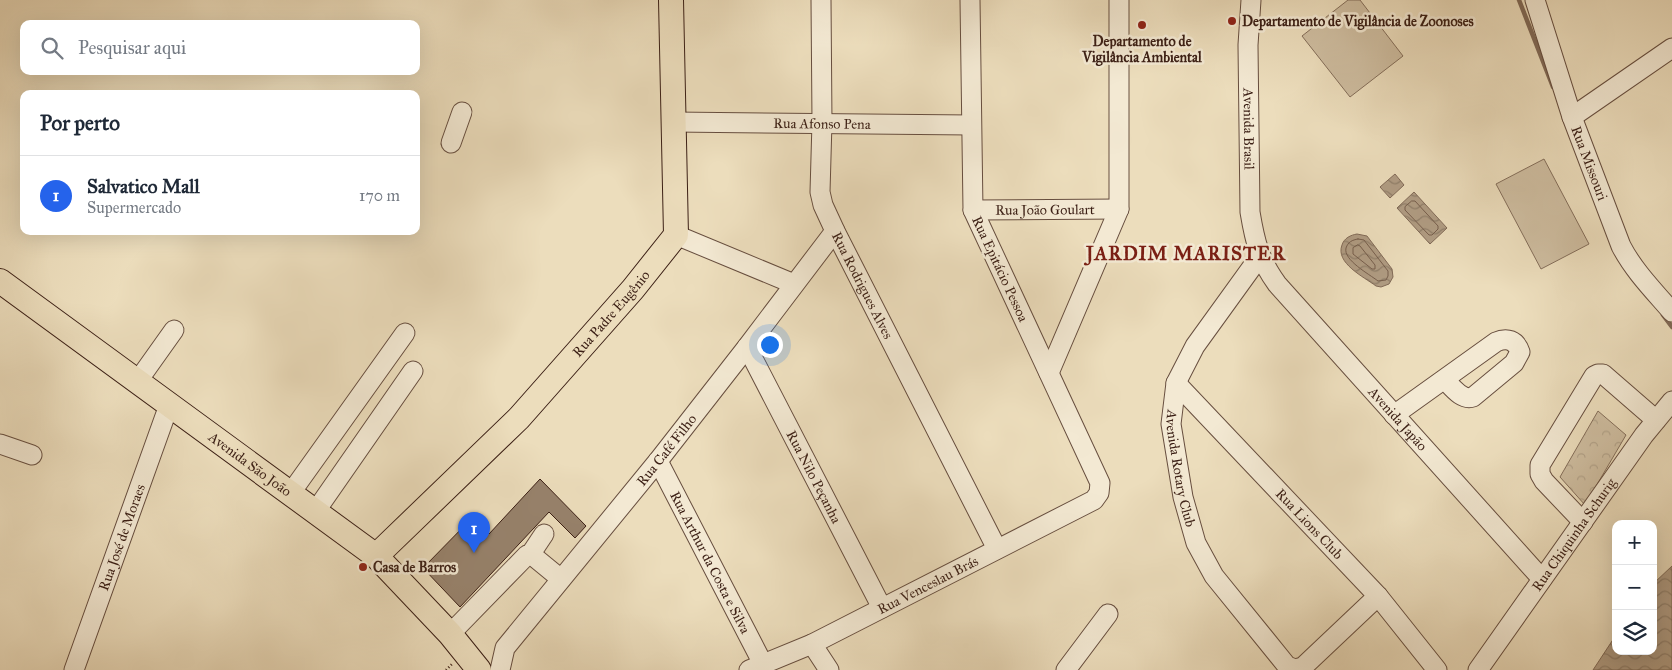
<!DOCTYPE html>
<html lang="pt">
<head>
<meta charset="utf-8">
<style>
  body { margin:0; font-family:"IM FELL Great Primer",serif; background:#f6f6f7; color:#1f2937 }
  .controls { position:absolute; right:15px; bottom:15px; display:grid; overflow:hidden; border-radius:10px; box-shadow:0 5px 20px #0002 }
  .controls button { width:45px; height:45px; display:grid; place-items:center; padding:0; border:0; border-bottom:1px solid #e0e1e3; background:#fff; color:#1f2937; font:25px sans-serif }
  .you { position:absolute; left:769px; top:344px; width:18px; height:18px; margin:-12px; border:4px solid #fff; border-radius:50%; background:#1a73e8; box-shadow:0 0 0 8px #1a73e833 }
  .badge { display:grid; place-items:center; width:32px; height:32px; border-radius:50%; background:#2563eb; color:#fff; font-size:16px; font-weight:700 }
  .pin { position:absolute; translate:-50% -41px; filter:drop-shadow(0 1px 2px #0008) }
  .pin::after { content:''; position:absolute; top:26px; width:18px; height:15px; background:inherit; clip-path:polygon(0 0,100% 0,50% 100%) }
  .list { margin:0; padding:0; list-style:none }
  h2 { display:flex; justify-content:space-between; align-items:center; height:65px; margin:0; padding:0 20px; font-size:21px }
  h2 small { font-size:16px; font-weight:400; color:#747a83 }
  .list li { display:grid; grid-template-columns:32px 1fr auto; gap:15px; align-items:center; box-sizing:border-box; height:80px; padding:0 20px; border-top:1px solid #e0e1e3 }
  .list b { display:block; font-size:19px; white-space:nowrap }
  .list p { margin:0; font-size:16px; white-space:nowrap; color:#747a83 }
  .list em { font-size:16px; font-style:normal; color:#747a83 }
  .icon { flex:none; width:28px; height:28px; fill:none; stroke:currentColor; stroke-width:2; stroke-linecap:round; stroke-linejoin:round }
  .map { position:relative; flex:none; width:1672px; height:670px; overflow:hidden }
  .search { position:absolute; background:#fff; box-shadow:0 5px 20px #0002; left:20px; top:20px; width:400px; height:55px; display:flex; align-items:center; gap:12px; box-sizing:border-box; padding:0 18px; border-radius:10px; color:#747a83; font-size:19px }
  .panel { position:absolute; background:#fff; box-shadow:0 5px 20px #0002; left:20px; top:90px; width:400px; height:145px; border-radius:10px }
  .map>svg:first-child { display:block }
</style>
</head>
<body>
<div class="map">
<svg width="1672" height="670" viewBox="0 0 1672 670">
  <defs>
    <pattern id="forest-crowns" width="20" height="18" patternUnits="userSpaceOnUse" patternTransform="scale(1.25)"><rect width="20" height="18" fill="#cebda0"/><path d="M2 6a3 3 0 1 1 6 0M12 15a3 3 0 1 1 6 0" fill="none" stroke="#b2a289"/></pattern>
    <pattern id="water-waves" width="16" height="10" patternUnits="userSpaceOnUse" patternTransform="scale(1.25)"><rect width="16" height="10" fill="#b09c83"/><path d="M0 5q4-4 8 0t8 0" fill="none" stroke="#907f6a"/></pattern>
  </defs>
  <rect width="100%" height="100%" fill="#ecddbc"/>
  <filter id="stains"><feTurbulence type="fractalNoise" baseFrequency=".004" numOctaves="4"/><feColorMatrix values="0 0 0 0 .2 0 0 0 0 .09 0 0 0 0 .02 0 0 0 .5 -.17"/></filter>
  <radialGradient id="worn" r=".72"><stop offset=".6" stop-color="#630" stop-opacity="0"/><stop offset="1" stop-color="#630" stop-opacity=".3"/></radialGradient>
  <g fill="#cebda0" stroke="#846e5a">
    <path d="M1348 0H1360L1403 56 1350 97 1302 36Z"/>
    <path d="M1544 159 1589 244 1541 269 1496 184Z"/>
  </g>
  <path fill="url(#forest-crowns)" stroke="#846e5a" d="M1598 411 1626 435 1585 505 1560 477Z"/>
  <g fill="url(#water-waves)" stroke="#816a57">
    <path d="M1395 174 1404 185 1390 198 1380 187Z"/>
    <path d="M1414 192 1447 228 1430 244 1397 208Z"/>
    <path d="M1357 234 1367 236 1392 269 1393 277 1389 284 1381 287 1376 286C1364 277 1335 263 1342 245 1344 238 1351 235 1357 234Z"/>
    <path d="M1672 566V670H1593L1616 635V651H1653V584Z"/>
  </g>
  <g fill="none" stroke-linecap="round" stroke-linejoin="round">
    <g stroke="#765e4c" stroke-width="1">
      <path d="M1412 201H1415L1438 226V229L1432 235H1429L1405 210V207Z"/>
      <path d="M1358 239 1364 240 1388 271V276L1386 280 1378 281C1369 274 1343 260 1346 248 1348 242 1352 240 1358 239Z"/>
      <path d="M1358 245 1360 246 1375 265V269H1372L1353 254V248Z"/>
    </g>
    <g stroke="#816a57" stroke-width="4.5">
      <path d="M1519 0 1553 87"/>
      <path d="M1663 315 1672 327"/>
    </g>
  </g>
  <path fill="#97826c" stroke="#3b1f15" d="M540 479 586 526 575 538 549 512 460 607 423 568 473 517 489 534Z"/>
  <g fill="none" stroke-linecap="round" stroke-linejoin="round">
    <g stroke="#674e3f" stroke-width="21">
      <g id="minor">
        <path id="s1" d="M821 0 822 122 820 192 823 205 835 231 997 549"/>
        <path id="s2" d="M1251 0 1248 45 1250 212C1255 242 1259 259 1277 284L1542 579"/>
        <path id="s3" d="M1535 0 1572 117 1621 246C1634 271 1654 291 1672 312"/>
        <path d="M1572 117 1672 48"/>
        <path id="s4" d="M673 122 971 125"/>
        <path d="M451 143 462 112"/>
        <path id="s5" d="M973 210 1119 209"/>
        <path d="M676 235 794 284"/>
        <path id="s6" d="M1260 256 1195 346 1176 383 1171 424 1183 497 1196 543 1214 576 1287 666 1295 669 1303 667 1378 596"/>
        <path id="s7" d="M747 347 882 608"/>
        <path d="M1049 373 1119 209V0"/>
        <path d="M137 382 174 330"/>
        <path id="s8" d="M1176 383 1378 596 1437 670"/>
        <path d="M1394 415 1496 342C1507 337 1516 340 1520 352L1514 363 1473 397C1462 401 1452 387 1445 380"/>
        <path d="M0 444 32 455"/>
        <path id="s9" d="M658 461 763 664"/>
        <path d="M290 494 405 333"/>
        <path d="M315 512 413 371"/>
        <path d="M1583 522 1544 481 1540 474V465L1594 376 1598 374H1603L1656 420"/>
        <path d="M530 555 544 534"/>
        <path d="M450 634 527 555 533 556 561 579"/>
        <path d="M812 644 829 670"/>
        <path id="s10" d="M74 670 169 405"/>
        <path id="s11" d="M500 670 505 648 658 461 747 347 835 231"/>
        <path id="s12" d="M749 670 812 644 1094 500 1099 493 1100 483 973 210 970 0"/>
        <path d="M1066 670 1108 614"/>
        <path id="s13" d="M1478 670 1644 435 1672 401"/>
      </g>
    </g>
    <g stroke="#3b1f15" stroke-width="26">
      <g id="major">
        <path id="s14" d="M0 281 376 556 450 634 479 670"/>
        <path id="s15" d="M376 556 519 418 633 289 676 235 671 0"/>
      </g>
    </g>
    <path stroke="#3b1f15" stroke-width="2.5" stroke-dasharray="1 2.5" stroke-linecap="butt" d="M446 670 452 664"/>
    <use href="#minor" stroke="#f3e9d3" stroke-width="19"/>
    <use href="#major" stroke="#ecddbc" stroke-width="24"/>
  </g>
  <g fill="#8f2418" stroke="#f3e9d3" stroke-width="2">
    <circle cx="1232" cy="21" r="5"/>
    <circle cx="1142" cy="25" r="5"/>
    <circle cx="363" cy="567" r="5"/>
  </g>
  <g text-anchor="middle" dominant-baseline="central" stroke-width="5" stroke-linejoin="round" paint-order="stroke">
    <g font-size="14" font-weight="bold" fill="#3b1f15" stroke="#f3e9d3" text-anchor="start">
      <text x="1242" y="21">Departamento de Vigilância de Zoonoses</text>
      <text x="1142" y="41" text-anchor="middle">Departamento de<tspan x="1142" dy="16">Vigilância Ambiental</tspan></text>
      <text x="373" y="567">Casa de Barros</text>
    </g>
    <g font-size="14" fill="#3b1f15" stroke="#f3e9d3">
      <text stroke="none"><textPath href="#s4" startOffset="149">Rua Afonso Pena</textPath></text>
      <text stroke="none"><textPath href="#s2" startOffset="129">Avenida Brasil</textPath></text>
      <text stroke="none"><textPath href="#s3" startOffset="172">Rua Missouri</textPath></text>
      <text stroke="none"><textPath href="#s5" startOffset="72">Rua João Goulart</textPath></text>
      <text transform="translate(1000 269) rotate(65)">Rua Epitácio Pessoa</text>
      <text stroke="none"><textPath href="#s1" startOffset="295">Rua Rodrigues Alves</textPath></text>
      <text stroke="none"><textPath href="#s15" startOffset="338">Rua Padre Eugênio</textPath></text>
      <text stroke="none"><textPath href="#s2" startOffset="471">Avenida Japão</textPath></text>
      <text stroke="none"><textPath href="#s11" startOffset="278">Rua Café Filho</textPath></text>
      <text stroke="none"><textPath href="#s14" startOffset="310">Avenida São João</textPath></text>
      <text stroke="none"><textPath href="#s6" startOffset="239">Avenida Rotary Club</textPath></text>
      <text stroke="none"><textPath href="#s7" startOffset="146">Rua Nilo Peçanha</textPath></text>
      <text stroke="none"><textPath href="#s8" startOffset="194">Rua Lions Club</textPath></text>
      <text stroke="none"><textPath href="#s13" startOffset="166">Rua Chiquinha Schurig</textPath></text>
      <text stroke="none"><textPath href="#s10" startOffset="141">Rua José de Moraes</textPath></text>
      <text stroke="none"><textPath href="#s9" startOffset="114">Rua Arthur da Costa e Silva</textPath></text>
      <text stroke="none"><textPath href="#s12" startOffset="198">Rua Venceslau Brás</textPath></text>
    </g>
    <g font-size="19" font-weight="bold" letter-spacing="1" fill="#7a1f14" stroke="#f3e9d3">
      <text x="1186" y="253">JARDIM MARISTER</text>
    </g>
  </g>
  <rect width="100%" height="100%" filter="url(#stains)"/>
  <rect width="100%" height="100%" fill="url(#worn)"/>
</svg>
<div class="controls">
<button>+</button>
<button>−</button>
<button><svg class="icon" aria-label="layers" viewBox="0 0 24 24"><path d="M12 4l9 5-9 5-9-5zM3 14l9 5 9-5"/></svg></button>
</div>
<div class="you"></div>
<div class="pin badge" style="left:474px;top:553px">1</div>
<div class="search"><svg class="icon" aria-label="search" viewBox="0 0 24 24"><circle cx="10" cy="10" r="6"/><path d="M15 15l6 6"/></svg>Pesquisar aqui</div>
<section class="panel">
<h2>Por perto<small></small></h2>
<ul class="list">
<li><span class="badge">1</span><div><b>Salvatico Mall</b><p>Supermercado</p></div><em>170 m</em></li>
</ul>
</section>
</div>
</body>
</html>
